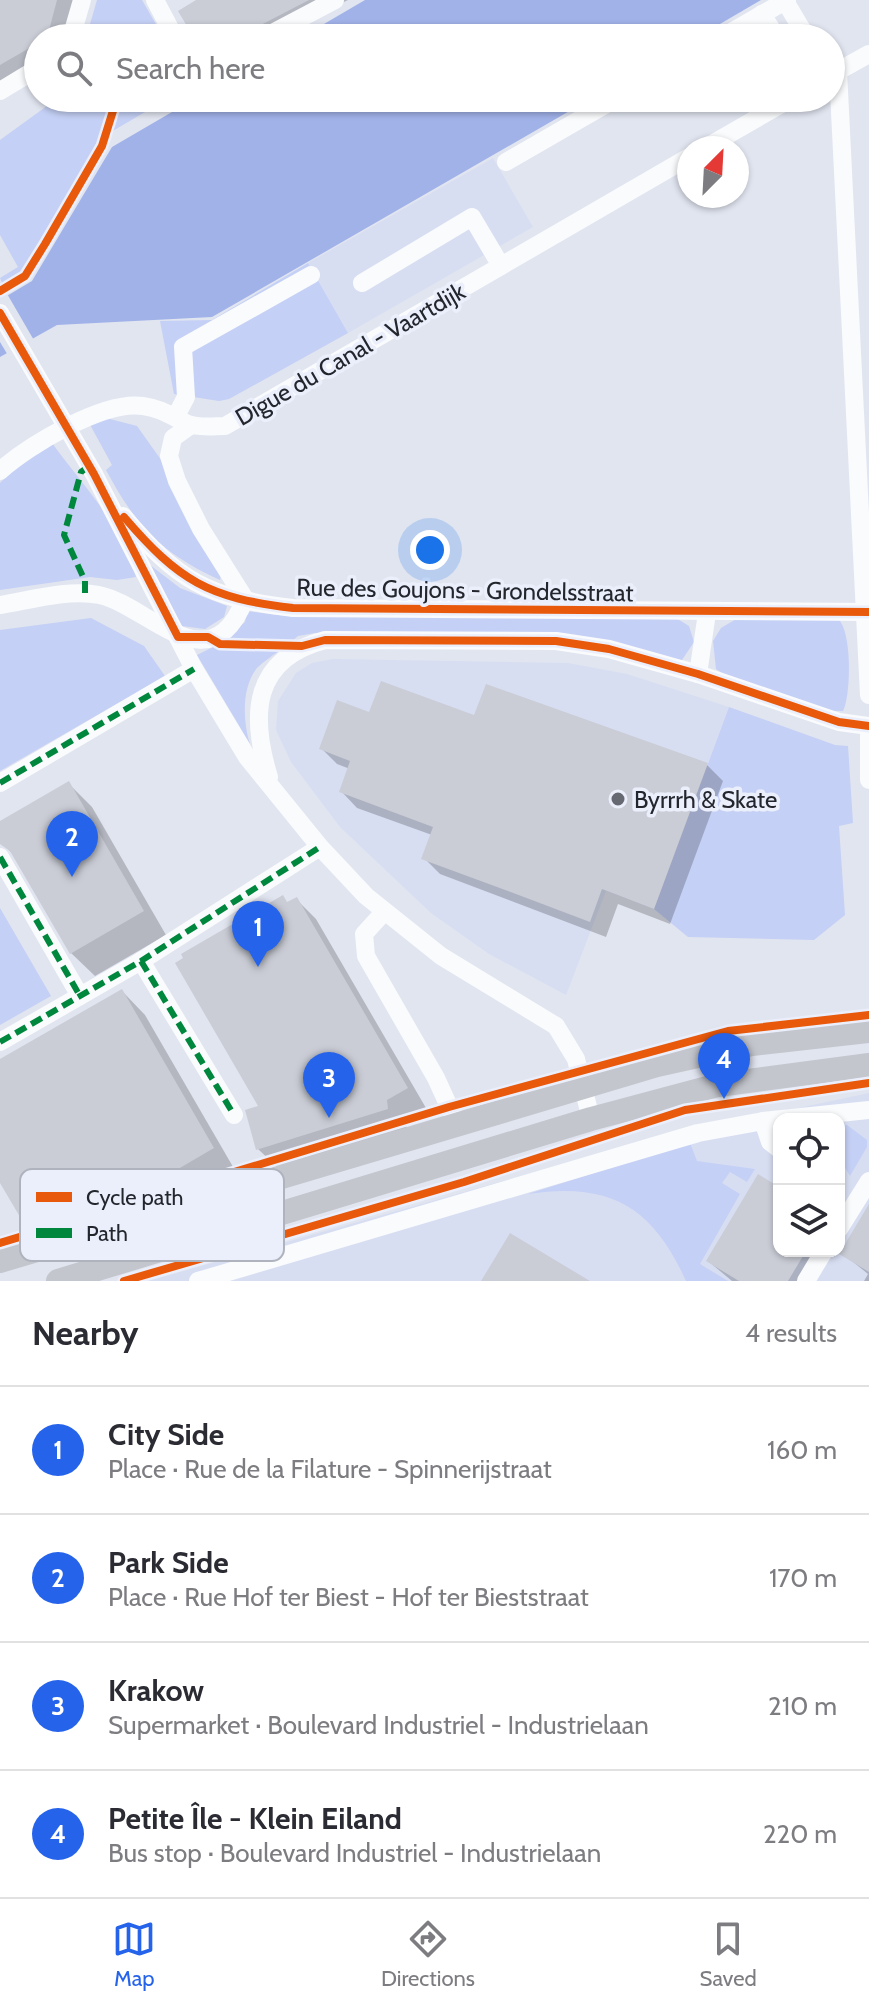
<!DOCTYPE html>
<html lang="en">
<head>
<meta charset="utf-8">
<style>
  body { margin:0; font-family:Cabin,sans-serif; background:#f7f7f7; color:#2b2b33 }
  .controls { position:absolute; right:24px; bottom:24px; display:grid; overflow:hidden; border-radius:16px; box-shadow:0 2px 6px #0004 }
  .controls button { width:72px; height:72px; display:grid; place-items:center; padding:0; border:0; border-bottom:2px solid #e1e1e2; background:#fff; color:#2b2b33; font:40px sans-serif }
  .compass { position:absolute; left:677px; top:136px; width:72px; height:72px; border-radius:50%; background:#fff; box-shadow:0 2px 6px #0004; rotate:24deg }
  .you { position:absolute; left:430px; top:550px; width:28px; height:28px; margin:-20px; border:6px solid #fff; border-radius:50%; background:#1a73e8; box-shadow:0 0 0 12px #1a73e833 }
  .badge { display:grid; place-items:center; width:52px; height:52px; border-radius:50%; background:#2563eb; color:#fff; font-size:26px; font-weight:700 }
  .pin { position:absolute; translate:-50% -66px; filter:drop-shadow(0 2px 4px #0008) }
  .pin::after { content:''; position:absolute; top:42px; width:28px; height:24px; background:inherit; clip-path:polygon(0 0,100% 0,50% 100%) }
  .list { margin:0; padding:0; list-style:none }
  h2 { display:flex; justify-content:space-between; align-items:center; height:104px; margin:0; padding:0 32px; font-size:34px }
  h2 small { font-size:26px; font-weight:400; color:#7c7c81 }
  .list li { display:grid; grid-template-columns:52px 1fr auto; gap:24px; align-items:center; box-sizing:border-box; height:128px; padding:0 32px; border-top:2px solid #e1e1e2 }
  .list b { display:block; font-size:30px; white-space:nowrap }
  .list p { margin:0; font-size:26px; white-space:nowrap; color:#7c7c81 }
  .list em { font-size:26px; font-style:normal; color:#7c7c81 }
  .icon { flex:none; width:44px; height:44px; fill:none; stroke:currentColor; stroke-width:2; stroke-linecap:round; stroke-linejoin:round }
  .map { position:relative; flex:none; width:869px; height:1281px; overflow:hidden }
  .search { position:absolute; background:#fff; box-shadow:0 2px 6px #0004; left:24px; right:24px; top:24px; height:88px; display:flex; align-items:center; gap:20px; box-sizing:border-box; padding:0 28px; border-radius:44px; color:#7c7c81; font-size:30px }
  .sheet { height:616px; background:#fff }
  nav { display:flex; justify-content:space-around; align-items:center; box-sizing:border-box; height:112px; border-top:2px solid #e1e1e2; background:#fff; font-size:22px; color:#7c7c81 }
  nav a { display:grid; justify-items:center; gap:4px }
  nav .on { color:#2563eb }
  .map>svg:first-child { display:block }
</style>
</head>
<body>
<div class="map">
<svg width="869" height="1281" viewBox="0 0 869 1281">
  <rect width="100%" height="100%" fill="#e1e5f0"/>
  <g fill="#d8def2" fill-rule="evenodd">
    <path d="M493 158 533 227 348 333 308 263Z"/>
    <path d="M333 659 568 663 627 674 729 707 654 909 606 891 566 995 489 954 431 913 340 827 291 762 276 730 278 701 296 673 312 663Z"/>
    <path d="M869 1093V1281H148L649 1140ZM779 1119H839V1251H779Z"/>
  </g>
  <g fill="#c4d0f5">
    <path d="M97 0H142L161 33 153 38H86Z"/>
    <path d="M58 98H169L99 139 25 270 3 285 0 278 18 267 0 235V140Z"/>
    <path d="M308 263 348 333 229 399 219 401 174 394 160 321 212 320Z"/>
    <path d="M106 418 137 426 164 464 221 574 220 580C161 553 136 526 106 470L112 465 88 421Z"/>
    <path d="M52 443C82 485 124 526 136 577L117 580 90 577 0 590V483L13 469Z"/>
    <path d="M150 565 180 588 227 606 224 617 205 629 182 626 156 583Z"/>
    <path d="M247 611 286 616 676 618 689 626 694 642 682 660 674 661 622 647 315 633 298 636 291 642 222 641 245 622Z"/>
    <path d="M91 618 144 646 165 676 0 771V630Z"/>
    <path d="M738 618 839 620C852 634 851 695 843 711H830L737 683 716 669 713 641 721 628Z"/>
    <path d="M215 646 226 650 283 648C275 654 264 661 257 668 241 688 243 722 250 744L197 655Z"/>
    <path d="M729 707 835 745 848 746 853 823 839 826 845 915 814 940 688 937 654 909Z"/>
    <path d="M0 908 51 996 0 1025Z"/>
    <path d="M839 1125H847L867 1140V1147L850 1176 839 1158Z"/>
    <path d="M690 1143 697 1161 755 1169 747 1182 730 1172 722 1183 740 1194 700 1264 728 1281H686C652 1206 610 1182 528 1194Z"/>
  </g>
  <g fill="#a1b2e9">
    <path d="M365 0H761L696 38H300Z"/>
    <path d="M196 98H592L212 317 57 325 0 357V300L32 281 112 147Z"/>
  </g>
  <path fill="#e1e5f0" d="M6 292 35 342 9 357 0 342V295Z"/>
  <g fill="#0003">
    <path d="M0 0H75L64 38H38V65L0 87Z"/>
    <path d="M200 0H348L272 38H196Z"/>
    <path d="M370 715 475 718 707 765 723 781 670 924 618 904 606 937 440 874 424 858 432 835 357 808 341 791 350 769 337 764 321 748Z"/>
    <path d="M69 784 92 807 166 935 95 976 71 953 17 859 0 840V823Z"/>
    <path d="M296 899 316 919 426 1108 405 1120 407 1129 278 1168 258 1149 288 904Z"/>
    <path d="M122 991 145 1015 236 1172 185 1202 48 1244 24 1220 0 1179V1061Z"/>
    <path d="M779 1189V1251H830L812 1281H732L708 1261Z"/>
    <path d="M869 1221V1281H864L868 1274 842 1253Z"/>
  </g>
  <g fill="#cacdd6">
    <path d="M0 0H57L47 38H38V43L0 65Z"/>
    <path d="M196 0H309L257 27 250 38H194L178 11Z"/>
    <path d="M381 681 474 715 486 684 708 763 654 909 602 889 590 922 516 894 421 859 433 827 339 792 350 761 319 749 337 700 369 712Z"/>
    <path d="M69 781 144 911 70 954 10 851 0 844V821Z"/>
    <path d="M283 895 287 902 297 897 408 1088 387 1100 388 1109 256 1150 245 1110 258 1106 175 963 183 958 181 954Z"/>
    <path d="M122 989 214 1148 161 1179 23 1222 0 1183V1059Z"/>
    <path d="M758 1174 779 1187V1251H806L788 1281H739L706 1261Z"/>
    <path d="M869 1204V1272L839 1254Z"/>
    <path d="M510 1233 590 1281H481Z"/>
  </g>
  <g fill="none" stroke-linecap="round" stroke-linejoin="round">
    <g stroke="#fafbfd" stroke-width="18">
      <path d="M155 0 175 38"/>
      <path d="M785 1 807 38"/>
      <path d="M762 14 777 38"/>
      <path d="M71 38 82 0"/>
      <path d="M263 38 335 0"/>
      <path d="M721 38 787 0"/>
      <path d="M838 71 869 695"/>
      <path d="M831 75 869 54"/>
      <path d="M0 91 38 68"/>
      <path d="M705 148 792 98"/>
      <path d="M506 162 617 98"/>
      <path d="M362 283 472 217 501 266"/>
      <path d="M0 313 94 474 194 669 247 757 320 847 366 896 441 956 556 1026 576 1059 591 1119"/>
      <path d="M176 416 186 397 183 347 311 275"/>
      <path d="M191 425 173 438 169 456 177 481 201 529 245 599"/>
      <path d="M0 471C29 445 104 400 143 406 160 408 173 417 188 424 198 428 214 426 225 426L689 157"/>
      <path d="M123 516C178 581 207 598 293 608L869 612"/>
      <path d="M0 605C31 600 69 589 99 595 148 605 210 688 245 599"/>
      <path d="M698 674 707 613"/>
      <path d="M869 736V780"/>
      <path d="M269 777C250 715 252 659 325 640L556 641 609 649 698 674 839 722 869 726"/>
      <path d="M0 783 194 669"/>
      <path d="M0 857 80 996"/>
      <path d="M384 912 364 934 366 956 436 1078 457 1124"/>
      <path d="M141 961 234 1115"/>
      <path d="M0 1042 141 961 320 847"/>
      <path d="M763 1121 770 1142 779 1149"/>
      <path d="M839 1229 869 1181"/>
      <path d="M198 1281 698 1133 763 1121 869 1110"/>
      <path d="M806 1281 824 1251"/>
    </g>
    <g stroke="#c3c6cd" stroke-width="24">
      <path d="M0 1261 657 1065 752 1044 869 1031"/>
      <path d="M58 1281 591 1119 718 1085 869 1065"/>
    </g>
    <g stroke="#00873e" stroke-width="6" stroke-dasharray="12 6" stroke-linecap="butt">
      <path d="M85 593V581L64 535 81 472 89 466"/>
      <path d="M0 783 194 669"/>
      <path d="M0 857 80 996"/>
      <path d="M141 961 234 1115"/>
      <path d="M0 1042 141 961 320 847"/>
    </g>
    <g stroke="#ebeffb" stroke-width="13">
      <g id="cycleway">
        <path d="M0 291 25 276 45 244 102 146 117 98"/>
        <path d="M0 313 94 474 178 637H208L220 644 302 646 325 640 556 641 609 649 698 674 839 722 869 726"/>
        <path d="M124 517C179 581 208 598 293 608L869 612"/>
        <path d="M0 1243 449 1107 728 1031 869 1015"/>
        <path d="M124 1281 464 1182 685 1110 869 1083"/>
      </g>
    </g>
    <use href="#cycleway" stroke="#e8590c" stroke-width="8"/>
  </g>
  <circle fill="#666971" stroke="#ebeffb" stroke-width="3" cx="618" cy="799" r="8"/>
  <g text-anchor="middle" dominant-baseline="central" stroke-width="7" stroke-linejoin="round" paint-order="stroke">
    <g font-size="24" fill="#23262d" stroke="#ebeffb">
      <text transform="translate(350 354) rotate(-30)">Digue du Canal - Vaartdijk</text>
      <text transform="translate(465 590) rotate(1)">Rue des Goujons - Grondelsstraat</text>
    </g>
    <g font-size="24" fill="#23262d" stroke="#ebeffb" text-anchor="start">
      <text x="634" y="799">Byrrrh &amp; Skate</text>
    </g>
  </g>
  <rect x="20" y="1169" width="264" height="92" rx="12" fill="#ebeffb" stroke="#afb3bd" stroke-width="2"/>
  <rect x="36" y="1192" width="36" height="10" fill="#e8590c"/>
  <rect x="36" y="1228" width="36" height="10" fill="#00873e"/>
  <g font-size="22" fill="#23262d">
    <text x="86" y="1205">Cycle path</text>
    <text x="86" y="1241">Path</text>
  </g>
</svg>
<div class="controls">
<button><svg class="icon" aria-label="locate" viewBox="0 0 24 24"><circle cx="12" cy="12" r="6"/><path d="M12 2v4M12 18v4M2 12h4M18 12h4"/></svg></button>
<button><svg class="icon" aria-label="layers" viewBox="0 0 24 24"><path d="M12 4l9 5-9 5-9-5zM3 14l9 5 9-5"/></svg></button>
</div>
<svg class="compass" viewBox="-18 -18 36 36"><path d="M0-13l5 13h-10z" fill="#e53935"/><path d="M0 13l5-13h-10z" fill="#7c7c81"/></svg>
<div class="you"></div>
<div class="pin badge" style="left:258px;top:967px">1</div>
<div class="pin badge" style="left:72px;top:877px">2</div>
<div class="pin badge" style="left:329px;top:1118px">3</div>
<div class="pin badge" style="left:724px;top:1099px">4</div>
<div class="search"><svg class="icon" aria-label="search" viewBox="0 0 24 24"><circle cx="10" cy="10" r="6"/><path d="M15 15l6 6"/></svg>Search here</div>
</div>
<section class="sheet">
<h2>Nearby<small>4 results</small></h2>
<ul class="list">
<li><span class="badge">1</span><div><b>City Side</b><p>Place · Rue de la Filature - Spinnerijstraat</p></div><em>160 m</em></li>
<li><span class="badge">2</span><div><b>Park Side</b><p>Place · Rue Hof ter Biest - Hof ter Bieststraat</p></div><em>170 m</em></li>
<li><span class="badge">3</span><div><b>Krakow</b><p>Supermarket · Boulevard Industriel - Industrielaan</p></div><em>210 m</em></li>
<li><span class="badge">4</span><div><b>Petite Île - Klein Eiland</b><p>Bus stop · Boulevard Industriel - Industrielaan</p></div><em>220 m</em></li>
</ul>
</section>
<nav>
<a class="on"><svg class="icon" aria-label="map" viewBox="0 0 24 24"><path d="M3 6l6-2 6 2 6-2v14l-6 2-6-2-6 2zM9 4v14M15 6v14"/></svg>Map</a>
<a><svg class="icon" aria-label="directions" viewBox="0 0 24 24"><path d="M12 3l9 9-9 9-9-9zM9 14v-3h6M13 9l2 2-2 2"/></svg>Directions</a>
<a><svg class="icon" aria-label="saved" viewBox="0 0 24 24"><path d="M7 4h10v16l-5-4-5 4z"/></svg>Saved</a>
</nav>
</body>
</html>
